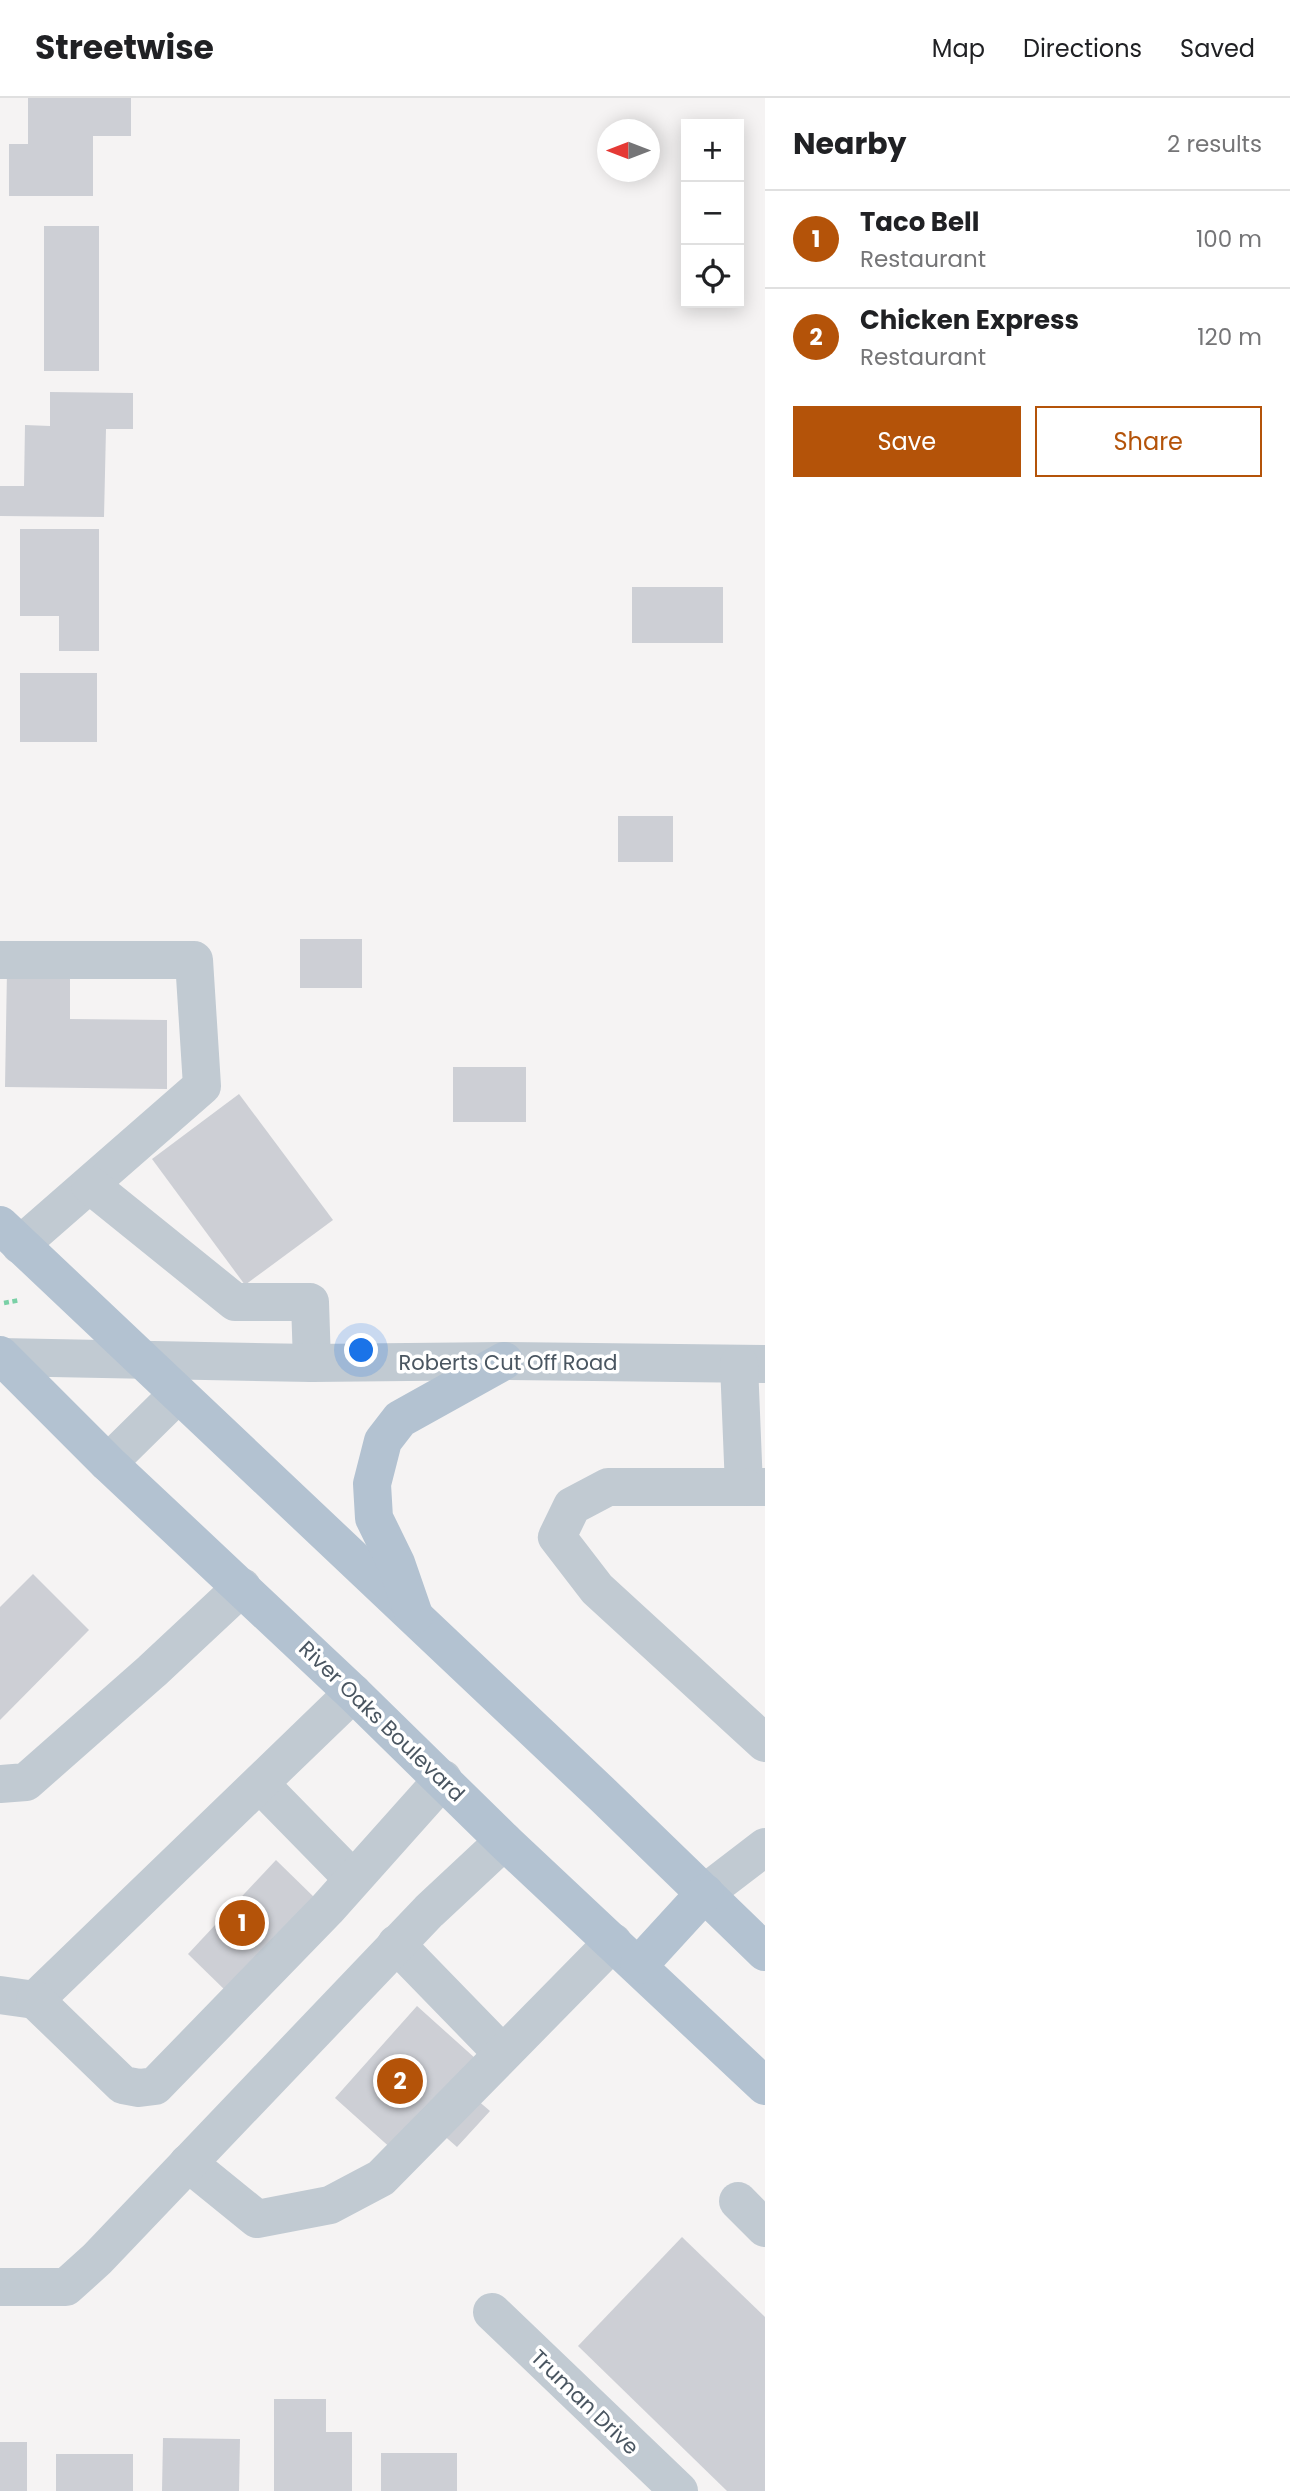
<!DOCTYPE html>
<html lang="en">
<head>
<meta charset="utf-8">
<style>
  body { margin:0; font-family:Poppins,sans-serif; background:#f2f2f2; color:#202124 }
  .controls { position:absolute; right:21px; top:21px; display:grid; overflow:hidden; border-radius:0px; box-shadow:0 4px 18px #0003 }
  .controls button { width:63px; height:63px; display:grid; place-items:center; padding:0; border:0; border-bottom:2px solid #e0e0e0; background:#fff; color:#202124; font:35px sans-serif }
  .compass { position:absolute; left:597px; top:21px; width:63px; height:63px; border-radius:50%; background:#fff; box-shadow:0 4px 18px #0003; rotate:270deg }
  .you { position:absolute; left:362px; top:1253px; width:24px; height:24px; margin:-18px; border:5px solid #fff; border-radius:50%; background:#1a73e8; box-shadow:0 0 0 10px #1a73e833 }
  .badge { display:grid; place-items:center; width:46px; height:46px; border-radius:50%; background:#b45309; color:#fff; font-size:23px; font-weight:700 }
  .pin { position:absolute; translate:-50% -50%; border:4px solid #fff; box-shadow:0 2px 7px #0006 }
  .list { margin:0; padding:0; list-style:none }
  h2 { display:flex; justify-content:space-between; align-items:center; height:91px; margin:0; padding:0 28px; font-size:30px }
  h2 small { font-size:23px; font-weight:400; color:#757577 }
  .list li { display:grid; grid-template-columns:46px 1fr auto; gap:21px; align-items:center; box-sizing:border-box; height:98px; padding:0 28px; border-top:2px solid #e0e0e0 }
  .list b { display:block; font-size:26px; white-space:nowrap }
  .list p { margin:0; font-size:23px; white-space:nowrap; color:#757577 }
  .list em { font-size:23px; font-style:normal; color:#757577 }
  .actions { display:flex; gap:14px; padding:21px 28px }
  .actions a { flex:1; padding:16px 0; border:2px solid #b45309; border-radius:0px; text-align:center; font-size:24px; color:#b45309 }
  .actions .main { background:#b45309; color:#fff }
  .icon { flex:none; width:38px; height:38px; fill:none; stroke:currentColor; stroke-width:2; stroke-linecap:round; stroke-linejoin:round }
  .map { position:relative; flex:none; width:765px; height:2393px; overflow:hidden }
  header { display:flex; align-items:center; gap:42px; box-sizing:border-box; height:98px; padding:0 35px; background:#fff; border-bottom:2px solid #e0e0e0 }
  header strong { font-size:33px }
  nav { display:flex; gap:38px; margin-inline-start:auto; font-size:24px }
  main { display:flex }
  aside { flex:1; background:#fff }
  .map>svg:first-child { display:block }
</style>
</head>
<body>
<header>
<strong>Streetwise</strong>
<nav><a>Map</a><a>Directions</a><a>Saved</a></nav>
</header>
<main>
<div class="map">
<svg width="765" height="2393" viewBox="0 0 765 2393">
  <rect width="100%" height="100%" fill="#f5f3f3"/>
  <g fill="#cdcfd5">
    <path d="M28 0H131V38H93V98H9V46H28Z"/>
    <rect x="44" y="128" width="55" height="145"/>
    <path d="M50 294 133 295V331H106L104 419 0 418V388H24L25 327 50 328Z"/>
    <path d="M20 431H99V553H59V518H20Z"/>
    <rect x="632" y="489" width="91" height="56"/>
    <rect x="20" y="575" width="77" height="69"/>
    <rect x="618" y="718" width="55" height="46"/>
    <rect x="300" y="841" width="62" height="49"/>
    <path d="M7 872H70V921L167 922V991L5 989Z"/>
    <rect x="453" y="969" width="73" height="55"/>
    <path d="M239 996 333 1122 245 1187 152 1061Z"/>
    <path d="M33 1476 89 1532 0 1622V1509Z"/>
    <path d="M276 1762 318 1803 229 1896 188 1856Z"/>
    <path d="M417 1908 476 1961 455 1983 490 2013 457 2049 424 2020 394 2053 335 2000Z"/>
    <path d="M682 2139 765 2219V2393H727L578 2248Z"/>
    <path d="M274 2301H326V2334H352V2393H274Z"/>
    <path d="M163 2340 240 2341 239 2393H162Z"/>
    <rect x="0" y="2344" width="27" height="49"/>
    <rect x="381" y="2355" width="76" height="38"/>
    <rect x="56" y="2356" width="77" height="37"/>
  </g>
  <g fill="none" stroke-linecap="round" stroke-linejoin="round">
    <path stroke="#7ad0a6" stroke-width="4.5" stroke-dasharray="5 3.5" stroke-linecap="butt" d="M4 1205 20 1202"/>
    <g stroke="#c1cad2" stroke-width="38">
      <path d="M0 862H194L202 988 20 1147"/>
      <path d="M90 1087 235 1204H310L312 1265"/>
      <path d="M0 1259 312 1265 504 1263 765 1266"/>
      <path d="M739 1266 744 1389H765"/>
      <path d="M108 1365 178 1296"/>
      <path d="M744 1389H608L572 1408 557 1439 597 1491 765 1645"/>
      <path d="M0 1686 26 1684 152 1573 242 1489"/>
      <path d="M260 1686 353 1781"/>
      <path d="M705 1795 765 1749"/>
      <path d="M396 1846 502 1955"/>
      <path d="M0 1897 35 1902 353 1595"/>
      <path d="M35 1902 123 1987 139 1990 155 1988 327 1811 443 1681"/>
      <path d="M188 2065 257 2121 330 2107 381 2080 613 1844"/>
      <path d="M738 2103 765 2130"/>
      <path d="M0 2189H66L97 2161 429 1813 504 1743"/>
      <path d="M492 2214 679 2393"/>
    </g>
    <g stroke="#b3c2d1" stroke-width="38">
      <path d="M0 1127 603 1697 765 1854"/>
      <path d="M0 1257 108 1365 353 1595 504 1743 765 1988"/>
      <path d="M414 1517 396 1465 374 1420 372 1386 383 1343 400 1321 504 1263"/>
      <path d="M639 1867 705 1795"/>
    </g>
  </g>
  <g text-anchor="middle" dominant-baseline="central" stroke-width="7" stroke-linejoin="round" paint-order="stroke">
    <g font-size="21" fill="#4a5661" stroke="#fff">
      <text x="508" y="1264">Roberts Cut Off Road</text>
      <text transform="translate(382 1623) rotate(44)">River Oaks Boulevard</text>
      <text transform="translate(585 2304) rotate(44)">Truman Drive</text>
    </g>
  </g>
</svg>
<div class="controls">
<button>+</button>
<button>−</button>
<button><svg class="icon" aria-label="locate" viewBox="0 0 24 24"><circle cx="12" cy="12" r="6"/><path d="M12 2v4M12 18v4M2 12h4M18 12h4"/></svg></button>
</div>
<svg class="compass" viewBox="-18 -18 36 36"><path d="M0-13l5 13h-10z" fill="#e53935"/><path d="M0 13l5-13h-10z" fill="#757577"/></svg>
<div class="you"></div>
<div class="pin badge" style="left:242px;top:1825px">1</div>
<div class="pin badge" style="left:400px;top:1983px">2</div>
</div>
<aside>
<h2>Nearby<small>2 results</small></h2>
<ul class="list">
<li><span class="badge">1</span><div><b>Taco Bell</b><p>Restaurant</p></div><em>100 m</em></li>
<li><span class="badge">2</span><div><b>Chicken Express</b><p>Restaurant</p></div><em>120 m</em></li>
</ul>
<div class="actions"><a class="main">Save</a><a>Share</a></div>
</aside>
</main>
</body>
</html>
